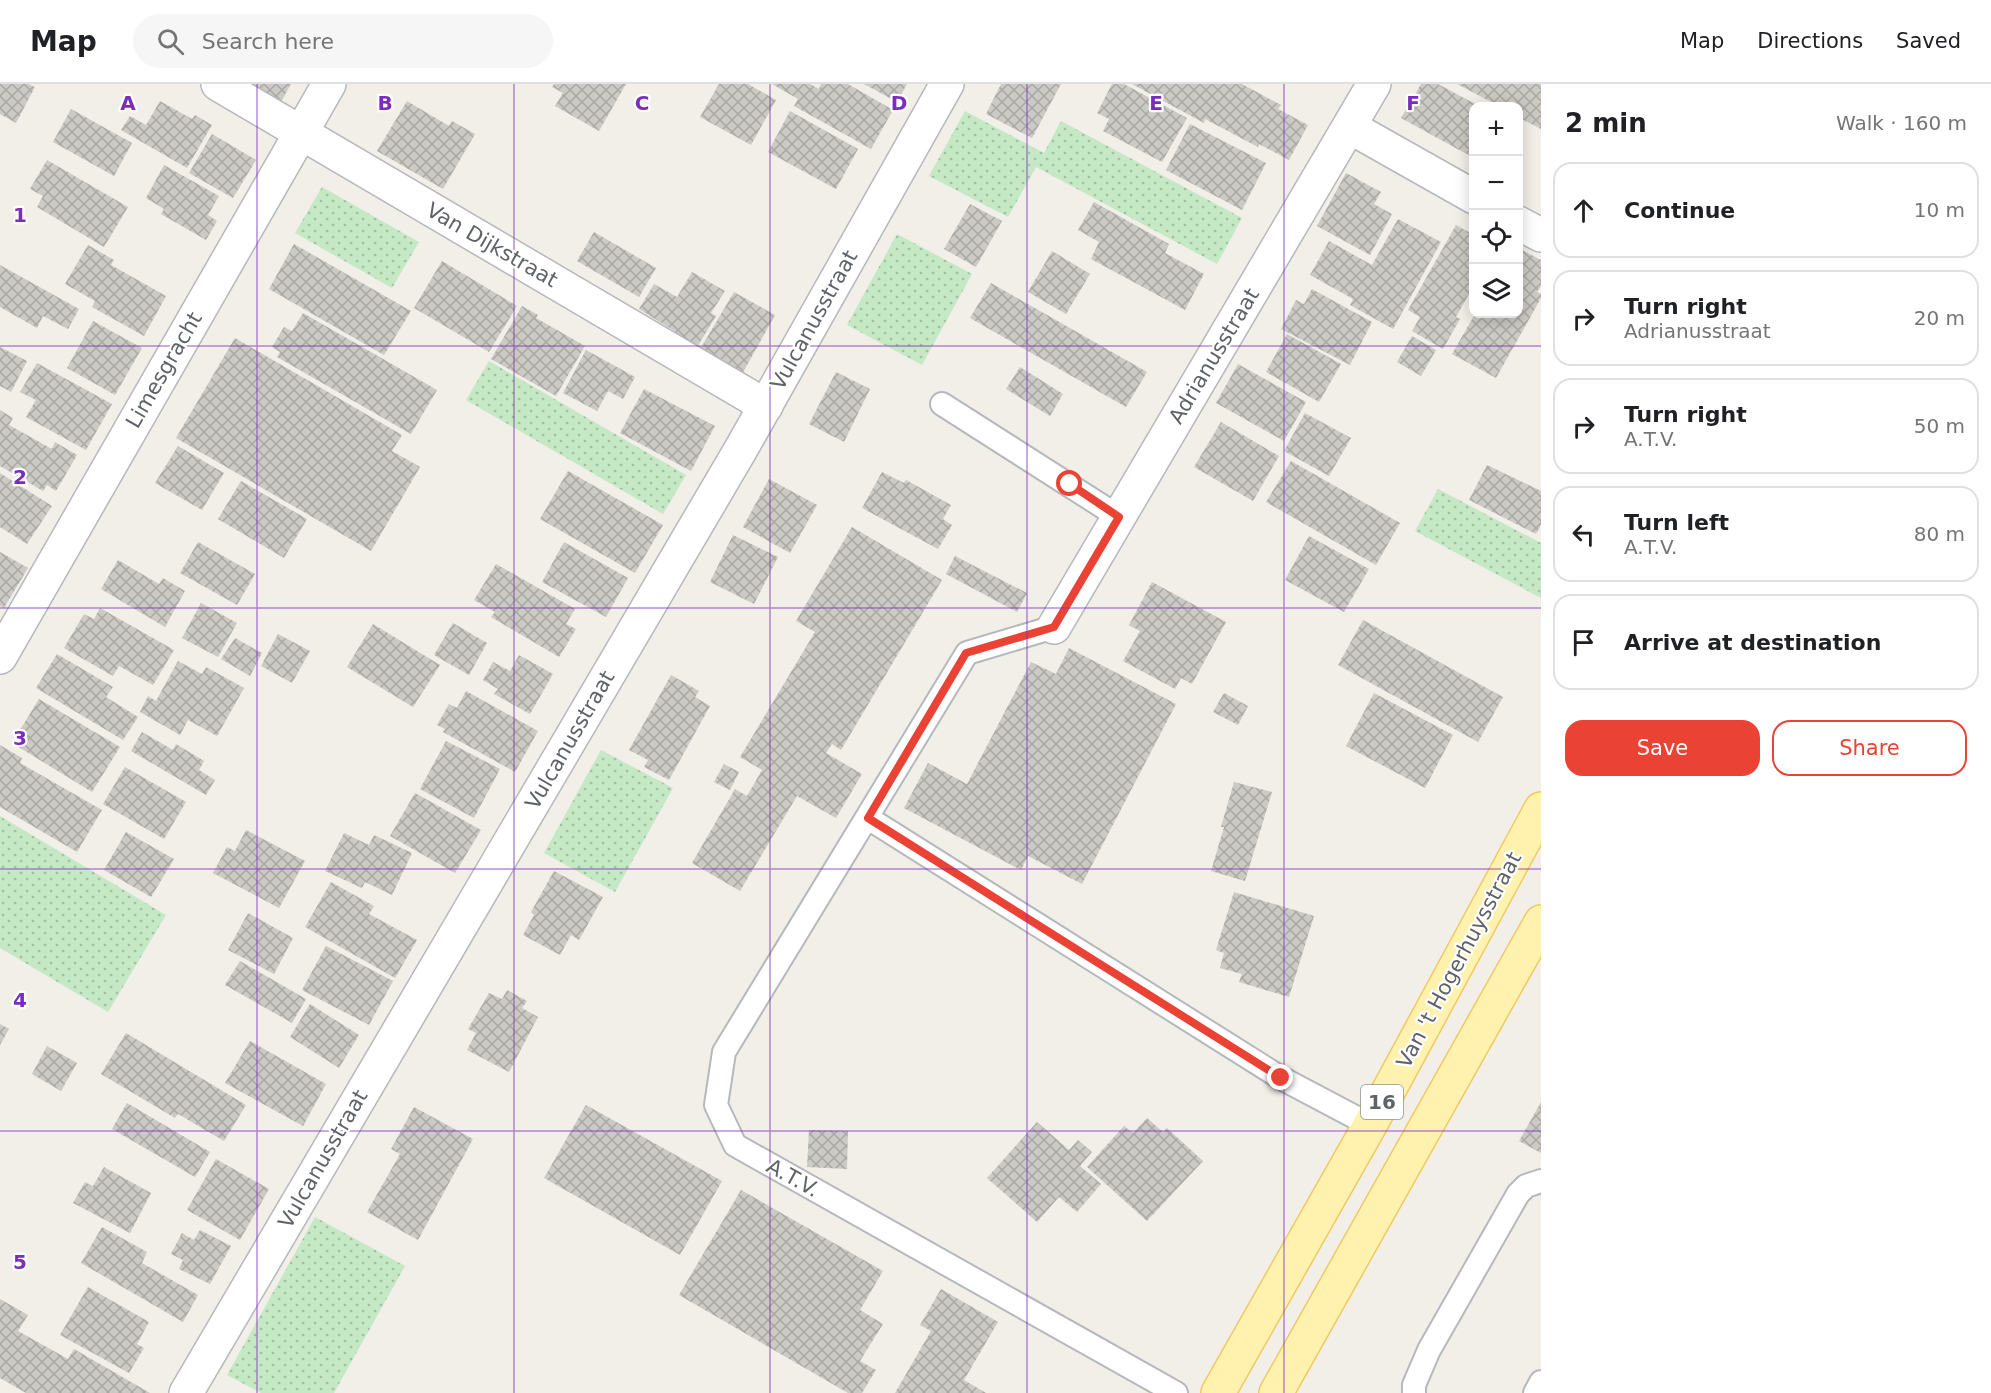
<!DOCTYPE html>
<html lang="en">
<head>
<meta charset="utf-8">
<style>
  body { margin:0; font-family:"DejaVu Sans",sans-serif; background:#f6f6f6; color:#202124 }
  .controls { position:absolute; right:18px; top:18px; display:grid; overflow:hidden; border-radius:12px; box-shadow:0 3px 15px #0003 }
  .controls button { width:54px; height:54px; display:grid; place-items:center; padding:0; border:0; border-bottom:2px solid #e0e0e0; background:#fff; color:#202124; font:30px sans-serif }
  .stop { position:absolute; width:18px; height:18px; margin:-14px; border:4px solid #ea4335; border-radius:50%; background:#fff }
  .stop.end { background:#ea4335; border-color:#fff; box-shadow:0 2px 6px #0008 }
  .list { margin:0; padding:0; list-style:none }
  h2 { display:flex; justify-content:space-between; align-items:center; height:78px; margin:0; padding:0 24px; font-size:26px }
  h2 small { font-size:20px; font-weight:400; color:#757577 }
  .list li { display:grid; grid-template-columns:39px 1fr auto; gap:18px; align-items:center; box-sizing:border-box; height:96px; margin:0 12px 12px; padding:0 12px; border:2px solid #e0e0e0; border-radius:18px }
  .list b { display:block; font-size:22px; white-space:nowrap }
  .list p { margin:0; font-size:20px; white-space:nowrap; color:#757577 }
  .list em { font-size:20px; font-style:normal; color:#757577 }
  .actions { display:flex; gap:12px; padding:18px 24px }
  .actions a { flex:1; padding:14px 0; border:2px solid #ea4335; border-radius:18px; text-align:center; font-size:21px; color:#ea4335 }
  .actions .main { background:#ea4335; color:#fff }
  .icon { flex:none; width:33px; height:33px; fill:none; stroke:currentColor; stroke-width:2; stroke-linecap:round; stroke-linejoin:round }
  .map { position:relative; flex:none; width:1541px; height:1309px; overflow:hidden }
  header { display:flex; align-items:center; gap:36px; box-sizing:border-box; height:84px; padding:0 30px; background:#fff; border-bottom:2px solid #e0e0e0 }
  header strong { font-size:28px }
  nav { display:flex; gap:33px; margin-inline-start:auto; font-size:21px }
  .search { width:420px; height:54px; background:#f6f6f6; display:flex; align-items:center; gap:15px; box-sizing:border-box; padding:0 21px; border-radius:33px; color:#757577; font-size:22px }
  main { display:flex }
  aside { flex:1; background:#fff }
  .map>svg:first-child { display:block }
</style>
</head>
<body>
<header>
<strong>Map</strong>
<div class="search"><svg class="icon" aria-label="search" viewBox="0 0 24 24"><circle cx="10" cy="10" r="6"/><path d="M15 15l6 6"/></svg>Search here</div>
<nav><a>Map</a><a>Directions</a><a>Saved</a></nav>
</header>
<main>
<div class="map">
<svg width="1541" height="1309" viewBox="0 0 1541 1309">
  <defs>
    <pattern id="grass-dots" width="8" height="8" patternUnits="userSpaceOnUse" patternTransform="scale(1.5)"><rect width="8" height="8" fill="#c5e8c5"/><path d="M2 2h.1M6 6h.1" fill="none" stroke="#a3c0a4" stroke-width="1.8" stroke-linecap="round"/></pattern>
    <pattern id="building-cross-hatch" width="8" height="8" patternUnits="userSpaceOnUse" patternTransform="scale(1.5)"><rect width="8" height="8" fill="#cccac5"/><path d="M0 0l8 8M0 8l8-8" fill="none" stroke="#a9a8a4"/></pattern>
  </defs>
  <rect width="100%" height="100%" fill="#f1efe8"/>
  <g fill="url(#grass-dots)">
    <path d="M965 27 1044 69 1061 37 1242 134 1217 180 1036 83 1008 133 929 92Z"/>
    <path d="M322 103 419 158 392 204 295 149Z"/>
    <path d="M897 150 972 190 922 281 847 241Z"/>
    <path d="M489 277 686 391 663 430 466 316Z"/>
    <path d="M1438 405 1541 459V514L1415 447Z"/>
    <path d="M601 666 673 704 615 808 544 769Z"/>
    <path d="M0 732 166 831 108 928 0 864Z"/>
    <path d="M315 1133 405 1182 334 1309H261L227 1291Z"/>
  </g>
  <g fill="url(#building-cross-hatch)">
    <path d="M0 0H28L35 3 16 39 0 30Z"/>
    <path d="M250 0H291L281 18Z"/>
    <path d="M554 0H626L599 47 555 22 563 9 552 3Z"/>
    <path d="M719 0H748L776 16 751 61 700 33Z"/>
    <path d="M772 0H810L819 5 821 0H848L893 26 871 65 794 22 798 15Z"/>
    <path d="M864 0H907L897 18Z"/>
    <path d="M1001 0H1061L1032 54 986 30Z"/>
    <path d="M1112 0H1124L1187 34 1162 78 1103 47 1109 35 1097 29Z"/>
    <path d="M1132 0H1242L1281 21 1278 25 1308 41 1289 76 1259 60 1258 63 1205 35 1204 39Z"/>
    <path d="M1421 0H1438L1479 22H1474L1472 73 1401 34Z"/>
    <path d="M1457 0H1541V45L1518 33V22H1499Z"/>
    <path d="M160 17 192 35 195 31 212 41 187 84 121 46 130 32 146 41Z"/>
    <path d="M407 17 449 42 452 37 475 50 443 105 377 67Z"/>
    <path d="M71 25 132 59 114 92 53 58Z"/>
    <path d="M790 27 858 65 836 105 768 68Z"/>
    <path d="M1190 40 1266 79 1242 126 1166 86Z"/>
    <path d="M212 50 256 76 233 114 189 89Z"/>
    <path d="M47 76 128 123 104 163 37 123 43 112 30 105Z"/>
    <path d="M164 81 219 112 208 131 217 137 206 156 161 130 164 125 146 114Z"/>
    <path d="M1346 89 1381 108 1374 120 1392 130 1370 171 1317 142Z"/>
    <path d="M1094 118 1169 160 1165 169 1204 190 1185 226 1091 175 1099 158 1078 146Z"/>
    <path d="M970 120 1002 137 976 183 944 165Z"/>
    <path d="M1398 135 1441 158 1393 245 1350 221 1353 215 1310 191 1329 157 1372 181Z"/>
    <path d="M1456 141 1474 151V201L1456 233 1460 235 1443 265 1412 247 1420 233 1408 226Z"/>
    <path d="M594 148 656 184 639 213 577 177Z"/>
    <path d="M294 160 411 227 384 271 269 205Z"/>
    <path d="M88 161 114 176 111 181 166 212 144 252 92 223 95 217 65 200Z"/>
    <path d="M1518 164 1541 176V202L1537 208 1541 210V214L1496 294 1452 270 1475 230H1518Z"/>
    <path d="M1052 167 1090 190 1066 230 1028 208Z"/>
    <path d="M442 177 517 222 489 268 414 224Z"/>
    <path d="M0 181 79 225 68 245 43 232 37 244 0 223Z"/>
    <path d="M692 188 725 207 711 229 716 232 694 268 673 255 676 248 639 225 654 200 677 213Z"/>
    <path d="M991 199 1147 288 1126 323 970 234Z"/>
    <path d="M1312 205 1372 238 1350 281 1281 245 1296 216 1304 220Z"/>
    <path d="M734 208 775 231 741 292 699 267Z"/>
    <path d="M522 222 538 231 536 234 585 262 556 312 491 275Z"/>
    <path d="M303 229 437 306 411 350 277 273 280 268 272 263 284 243 292 247Z"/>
    <path d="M93 237 142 264 115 311 67 284Z"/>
    <path d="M1287 250 1341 280 1319 318 1266 288Z"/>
    <path d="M1412 252 1436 266 1421 292 1397 278Z"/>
    <path d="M235 254 402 351 392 367 420 383 371 467 176 354Z"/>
    <path d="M0 263 27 277 11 308 0 302Z"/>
    <path d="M586 266 635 293 623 315 608 307 597 327 563 309Z"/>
    <path d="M37 279 112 320 86 366 26 333 36 316 20 308Z"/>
    <path d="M1238 280 1306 318 1284 357 1216 319Z"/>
    <path d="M1020 283 1063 310 1050 332 1006 305Z"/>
    <path d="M836 288 870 305 844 358 809 340Z"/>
    <path d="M644 305 715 342 691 387 620 349Z"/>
    <path d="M0 326 13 334 9 341 52 365 55 358 77 371 56 407 47 401 43 407 0 382Z"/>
    <path d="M1305 329 1351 354 1329 392 1284 367Z"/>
    <path d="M1221 338 1279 372 1253 417 1194 383Z"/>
    <path d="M178 362 224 389 202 426 155 399Z"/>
    <path d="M1291 377 1400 439 1376 481 1266 418Z"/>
    <path d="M1487 381 1541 407V441L1536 450 1469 416Z"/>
    <path d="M568 387 663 441 635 489 540 435Z"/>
    <path d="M882 388 904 399 906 396 951 421 943 435 952 441 938 465 862 424Z"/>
    <path d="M0 389 52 422 27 460 0 443Z"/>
    <path d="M769 395 817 421 790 469 743 443Z"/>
    <path d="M241 397 307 435 284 474 218 435Z"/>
    <path d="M852 443 942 496 841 666 832 660 826 669 862 690 836 734 797 712 740 807 692 779 735 705 747 712 762 686 740 673 815 548 796 537Z"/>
    <path d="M733 451 778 473 754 520 710 498Z"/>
    <path d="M1309 452 1369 485 1344 528 1285 496Z"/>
    <path d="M198 458 255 490 237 521 180 489Z"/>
    <path d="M564 458 628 494 606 533 542 498Z"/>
    <path d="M0 468 28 484 4 524 0 522Z"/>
    <path d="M955 472 1027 509 1017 528 946 490Z"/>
    <path d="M118 476 159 500 163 494 185 507 165 543 101 505Z"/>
    <path d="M496 480 575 525 566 540 576 545 559 573 491 533 495 528 474 516Z"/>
    <path d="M1152 498 1226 538 1192 600 1181 594 1175 605 1123 577 1140 547 1129 541Z"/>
    <path d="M201 519 237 539 218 573 182 554Z"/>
    <path d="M100 524 174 566 153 601 119 582 113 592 64 564 84 530 94 535Z"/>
    <path d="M1363 536 1503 613 1478 658 1338 581Z"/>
    <path d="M453 539 487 559 469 591 434 571Z"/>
    <path d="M373 540 440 581 413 623 347 583Z"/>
    <path d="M278 550 310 567 292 599 261 582Z"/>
    <path d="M235 554 262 569 250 592 221 575Z"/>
    <path d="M1069 564 1176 620 1082 800 1028 772 1021 786 904 724 928 679 967 700 1031 578 1056 590Z"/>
    <path d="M57 570 113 603 106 613 138 633 123 656 36 604Z"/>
    <path d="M519 571 553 590 530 630 494 610 498 605 483 596 493 578 510 587Z"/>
    <path d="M178 577 202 590 206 583 244 604 217 652 188 636 180 651 140 628 148 612 156 617Z"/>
    <path d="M671 591 699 607 695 613 710 622 669 696 644 683 648 676 629 666Z"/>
    <path d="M466 607 538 647 515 688 443 648 445 645 437 641 449 620 457 624Z"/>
    <path d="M1224 609 1248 622 1238 641 1213 628Z"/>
    <path d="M1374 609 1453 651 1425 704 1346 662Z"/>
    <path d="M39 615 120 663 92 708 12 659Z"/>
    <path d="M142 648 173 666 176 660 204 677 199 686 215 696 206 711 131 667Z"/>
    <path d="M446 657 500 685 474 734 420 705Z"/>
    <path d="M0 661 22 674 20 679 102 726 77 768 0 723Z"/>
    <path d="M724 680 739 688 730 706 714 698Z"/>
    <path d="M125 683 186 718 164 755 103 720Z"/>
    <path d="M1234 698 1272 708 1245 797 1211 787 1224 743H1221Z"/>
    <path d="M415 709 481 746 455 789 390 752Z"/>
    <path d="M246 746 305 777 279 824 213 789 227 763 235 767Z"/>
    <path d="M126 748 174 775 151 813 104 786Z"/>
    <path d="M344 749 369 761 374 751 412 769 392 811 365 798 362 804 325 787Z"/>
    <path d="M554 787 603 813 579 856 571 851 560 871 523 851 534 831 531 828Z"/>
    <path d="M331 798 374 822 369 830 417 856 395 894 305 843Z"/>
    <path d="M1234 808 1314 832 1289 913 1239 898 1242 890 1220 884 1224 869 1216 866Z"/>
    <path d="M248 829 293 854 274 890 228 866Z"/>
    <path d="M326 862 393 897 369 941 302 906Z"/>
    <path d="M240 877 306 915 292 939 225 901Z"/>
    <path d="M507 906 527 917 522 924 538 933 509 988 467 966 476 949 468 945 489 909 502 915Z"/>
    <path d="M310 920 359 951 339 984 290 953Z"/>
    <path d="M0 940 9 945 0 961Z"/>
    <path d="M126 949 246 1021 224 1057 178 1030 175 1034 101 990Z"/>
    <path d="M250 957 326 1000 303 1042 225 999Z"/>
    <path d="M47 962 77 979 61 1007 32 990Z"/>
    <path d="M1541 1018V1069L1519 1057Z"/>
    <path d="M127 1019 210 1068 195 1093 112 1045Z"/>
    <path d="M586 1021 722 1097 680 1171 544 1094Z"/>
    <path d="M414 1023 473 1055 418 1156 367 1128 400 1070 391 1065Z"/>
    <path d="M1147 1034 1163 1048 1167 1044 1203 1077 1147 1137 1087 1083 1124 1042 1133 1049Z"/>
    <path d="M1037 1038 1069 1066 1078 1056 1092 1068 1080 1082 1101 1100 1077 1128 1059 1113 1037 1138 987 1094Z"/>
    <path d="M809 1046 848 1047 847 1085 807 1083Z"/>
    <path d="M216 1075 269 1105 240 1156 187 1126Z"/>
    <path d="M104 1083 151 1109 130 1149 73 1119 85 1098 93 1102Z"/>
    <path d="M741 1106 883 1187 860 1226 883 1240 860 1277 876 1286 862 1309H848L679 1211Z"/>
    <path d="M102 1143 147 1168 142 1179 198 1211 183 1238 81 1179Z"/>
    <path d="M200 1146 231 1162 210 1200 179 1185 183 1176 171 1170 182 1149 194 1156Z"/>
    <path d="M88 1203 149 1238 137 1260 144 1264 129 1289 60 1251Z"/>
    <path d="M941 1205 998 1238 964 1296 986 1309H895L931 1247 920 1241Z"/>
    <path d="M0 1215 28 1231 18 1247 68 1275 74 1265 150 1309H26L0 1294Z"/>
  </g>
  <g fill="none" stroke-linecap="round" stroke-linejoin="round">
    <g stroke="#b5b8bc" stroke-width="26">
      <g id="service">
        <path d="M942 320 1119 433"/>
        <path d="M1054 543 967 569 724 968 716 1021 735 1061 1176 1309"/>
        <path d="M868 734 1281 994 1370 1041"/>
        <path d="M1414 1309V1301L1429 1266 1518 1110 1526 1102 1541 1097"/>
        <path d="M1535 1309 1541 1298"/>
      </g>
    </g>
    <g stroke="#b5b8bc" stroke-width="36">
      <g id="minor">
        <path d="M218 0 766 322"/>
        <path d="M1350 43 1474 113"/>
        <path d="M1518 139 1541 151"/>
        <path d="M1054 543 1374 0"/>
        <path d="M0 573 329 0"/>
        <path d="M186 1309 741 365 947 0"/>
      </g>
    </g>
    <g stroke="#f2c960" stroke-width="36">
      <g id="primary">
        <path d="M1218 1309 1370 1041 1541 725"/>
        <path d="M1276 1309 1541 838"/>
      </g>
    </g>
    <use href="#service" stroke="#fff" stroke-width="22"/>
    <use href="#minor" stroke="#fff" stroke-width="33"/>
    <use href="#primary" stroke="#fff2af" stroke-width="33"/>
  </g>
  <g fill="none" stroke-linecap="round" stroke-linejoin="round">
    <path stroke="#ea4335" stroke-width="8" d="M1070 400 1119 433 1054 543 966 569 868 734 1281 994"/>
  </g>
  <path fill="none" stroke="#7b2cbf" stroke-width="1.5" stroke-opacity="0.55" d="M257 0V1309M514 0V1309M770 0V1309M1027 0V1309M1284 0V1309M0 262H1541M0 524H1541M0 785H1541M0 1047H1541"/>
  <g text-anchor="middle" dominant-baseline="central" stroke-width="4.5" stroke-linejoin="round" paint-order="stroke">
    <rect fill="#fff" stroke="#8f9295" stroke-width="1.5" x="1361" y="1001" width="42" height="34" rx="4.5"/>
    <g font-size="20" font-weight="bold" fill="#5f6368">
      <text x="1382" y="1018">16</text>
    </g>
    <g font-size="21" fill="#5f6368" stroke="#fff">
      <text transform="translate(492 161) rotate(30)">Van Dijkstraat</text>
      <text transform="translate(814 236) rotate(-61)">Vulcanusstraat</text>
      <text transform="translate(1214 272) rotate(-59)">Adrianusstraat</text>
      <text transform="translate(164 286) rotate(-60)">Limesgracht</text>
      <text transform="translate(570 656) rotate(-60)">Vulcanusstraat</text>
      <text transform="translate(1459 876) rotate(-62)">Van 't Hogerhuysstraat</text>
      <text transform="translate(323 1075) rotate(-60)">Vulcanusstraat</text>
      <text transform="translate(793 1094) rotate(29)">A.T.V.</text>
    </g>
  </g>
  <g font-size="20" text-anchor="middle" font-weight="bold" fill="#7b2cbf" stroke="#fff" stroke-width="4.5" stroke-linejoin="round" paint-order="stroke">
    <text x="128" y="26">A</text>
    <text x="385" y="26">B</text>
    <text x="642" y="26">C</text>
    <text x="899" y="26">D</text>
    <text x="1156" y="26">E</text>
    <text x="1413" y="26">F</text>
    <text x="20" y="138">1</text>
    <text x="20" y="400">2</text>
    <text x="20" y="661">3</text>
    <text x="20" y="923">4</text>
    <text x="20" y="1185">5</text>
  </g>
</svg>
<div class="controls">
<button>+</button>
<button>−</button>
<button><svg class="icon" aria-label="locate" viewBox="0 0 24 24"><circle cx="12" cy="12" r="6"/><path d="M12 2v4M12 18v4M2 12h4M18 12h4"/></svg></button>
<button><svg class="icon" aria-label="layers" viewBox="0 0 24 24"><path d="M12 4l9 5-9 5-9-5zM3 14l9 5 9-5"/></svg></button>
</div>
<div class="stop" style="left:1070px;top:400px"></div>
<div class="stop end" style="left:1281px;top:994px"></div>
</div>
<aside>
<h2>2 min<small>Walk · 160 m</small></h2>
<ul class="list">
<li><svg class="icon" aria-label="ahead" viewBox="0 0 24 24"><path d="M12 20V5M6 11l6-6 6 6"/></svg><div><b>Continue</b></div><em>10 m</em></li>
<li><svg class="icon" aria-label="right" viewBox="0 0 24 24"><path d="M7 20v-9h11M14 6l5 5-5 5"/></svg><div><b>Turn right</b><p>Adrianusstraat</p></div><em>20 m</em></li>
<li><svg class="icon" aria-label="right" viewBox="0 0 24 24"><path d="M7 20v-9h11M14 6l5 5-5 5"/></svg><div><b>Turn right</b><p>A.T.V.</p></div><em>50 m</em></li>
<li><svg class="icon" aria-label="left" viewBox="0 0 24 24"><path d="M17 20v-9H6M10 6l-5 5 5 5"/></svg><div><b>Turn left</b><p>A.T.V.</p></div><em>80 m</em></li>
<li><svg class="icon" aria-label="arrive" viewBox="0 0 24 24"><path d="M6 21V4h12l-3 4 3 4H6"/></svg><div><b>Arrive at destination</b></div></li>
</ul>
<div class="actions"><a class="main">Save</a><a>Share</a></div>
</aside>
</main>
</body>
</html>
